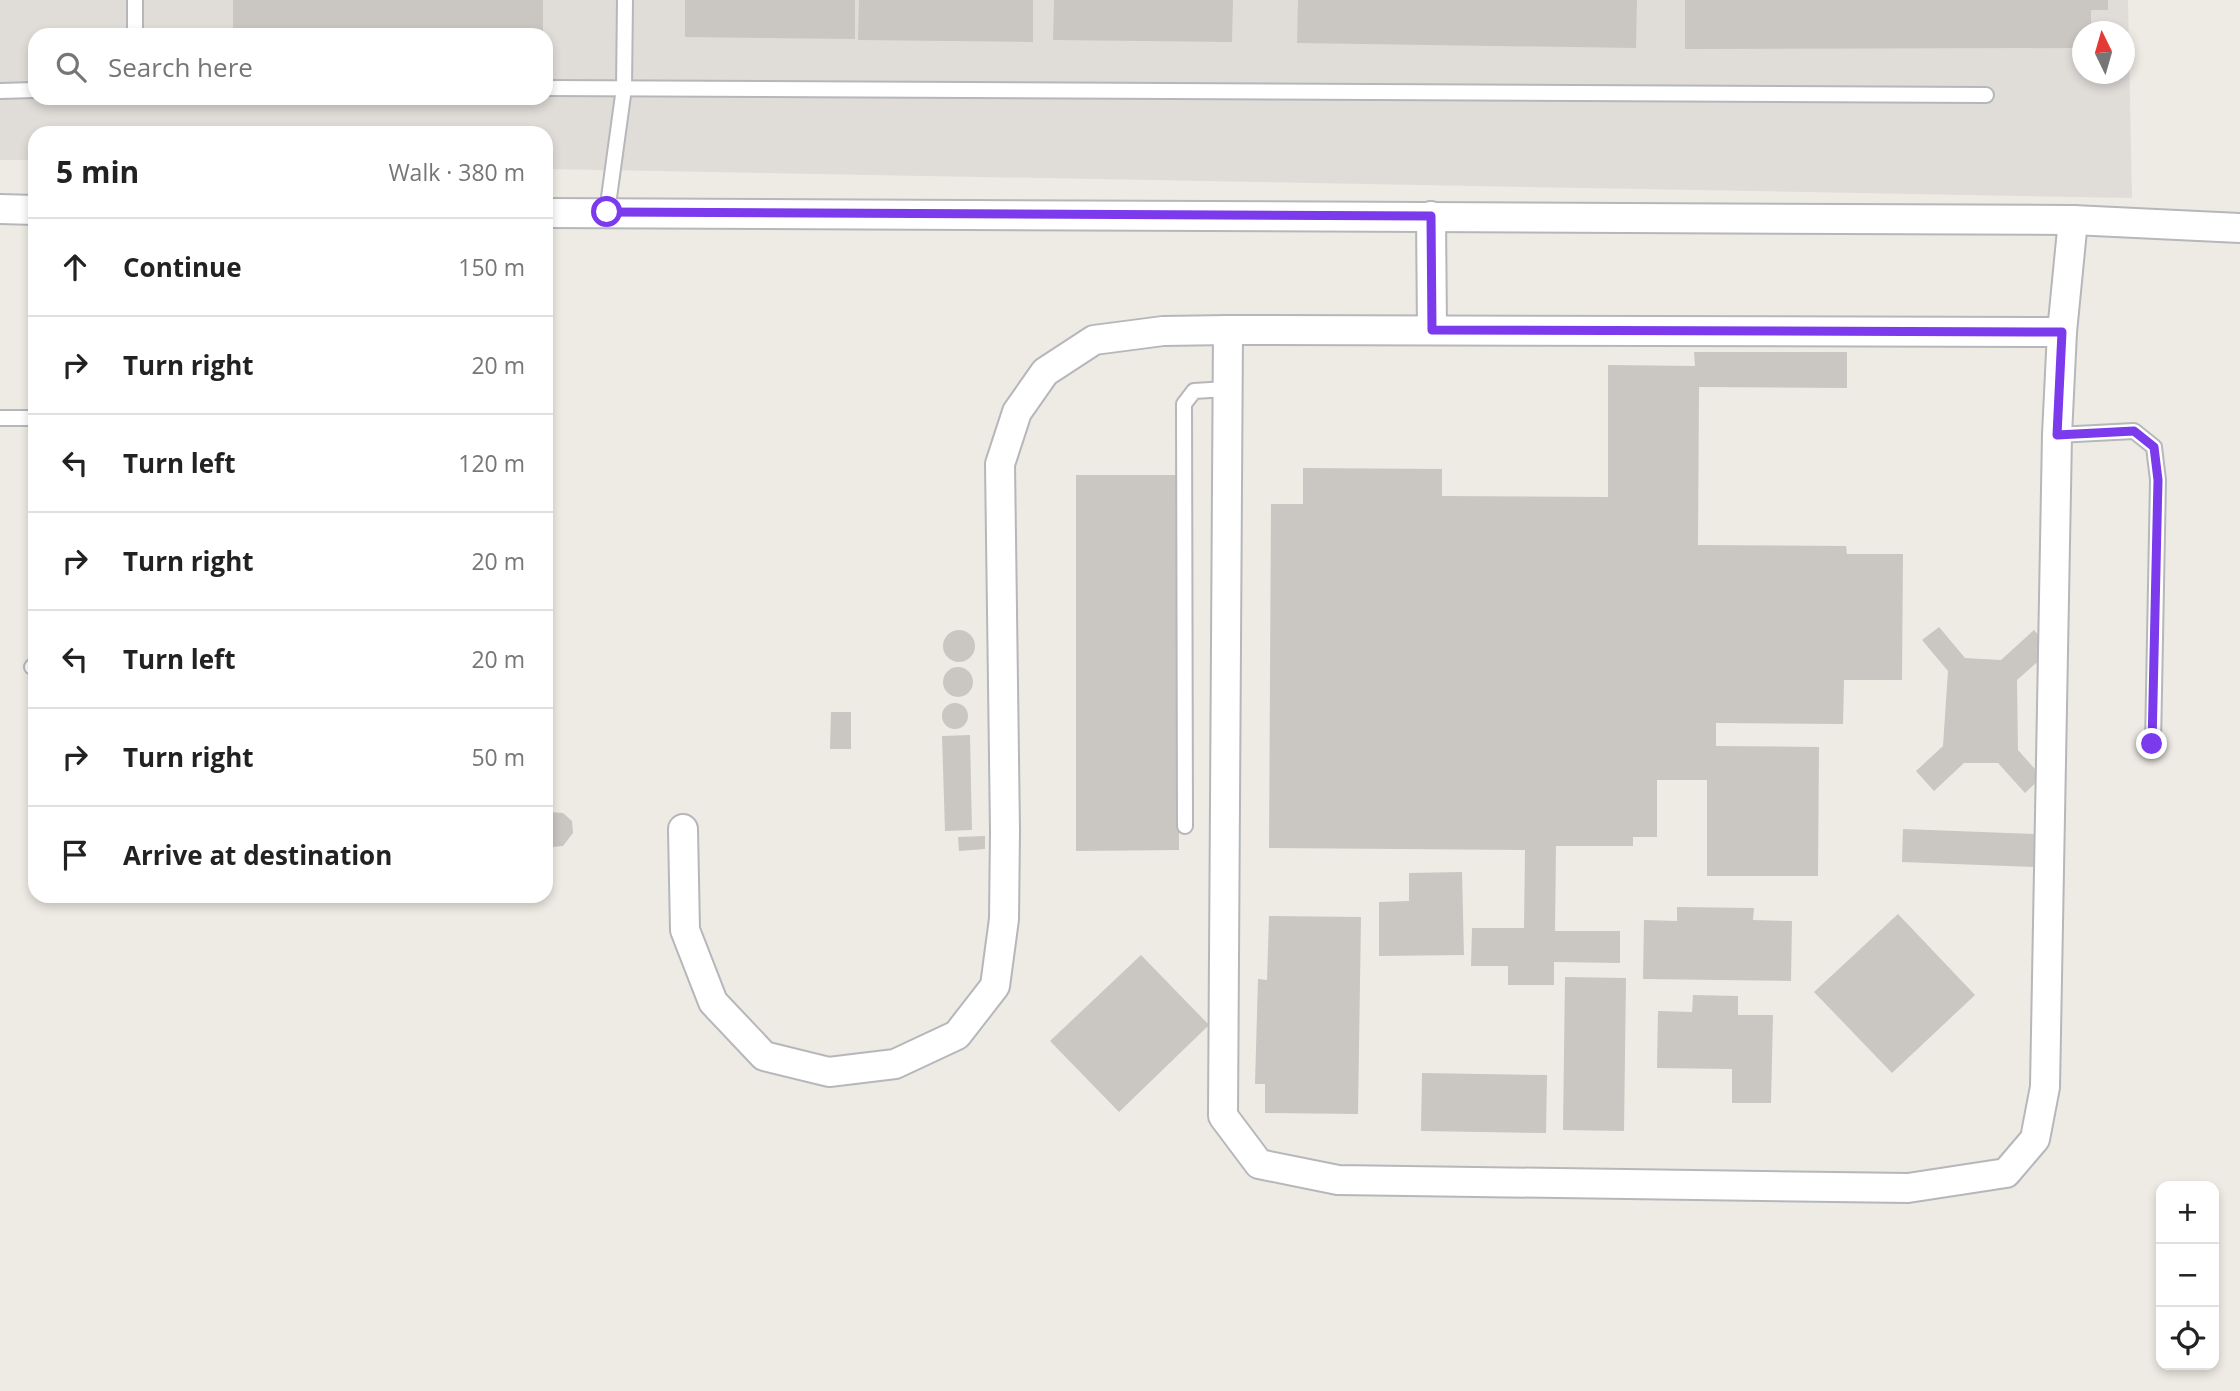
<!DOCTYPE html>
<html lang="en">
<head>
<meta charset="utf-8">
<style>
  body { margin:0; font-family:"Open Sans",sans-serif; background:#f2f2f2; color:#222 }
  .controls { position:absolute; right:21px; bottom:21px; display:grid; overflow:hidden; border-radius:14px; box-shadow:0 4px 10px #0003 }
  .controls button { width:63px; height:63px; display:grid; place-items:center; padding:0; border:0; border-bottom:2px solid #e0e0e0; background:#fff; color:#222; font:35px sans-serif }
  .compass { position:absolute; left:2072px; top:21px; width:63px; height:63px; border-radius:50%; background:#fff; box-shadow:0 4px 10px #0003; rotate:355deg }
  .stop { position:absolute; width:21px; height:21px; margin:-16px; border:5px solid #7c3aed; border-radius:50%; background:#fff }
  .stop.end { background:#7c3aed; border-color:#fff; box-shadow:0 2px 7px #0008 }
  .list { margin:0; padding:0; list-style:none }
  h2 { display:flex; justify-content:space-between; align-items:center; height:91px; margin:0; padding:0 28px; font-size:30px }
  h2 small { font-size:23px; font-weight:400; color:#767676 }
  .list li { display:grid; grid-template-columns:46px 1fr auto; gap:21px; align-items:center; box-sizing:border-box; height:98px; padding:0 28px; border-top:2px solid #e0e0e0 }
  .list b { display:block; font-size:26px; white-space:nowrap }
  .list em { font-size:23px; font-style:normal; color:#767676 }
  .icon { flex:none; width:38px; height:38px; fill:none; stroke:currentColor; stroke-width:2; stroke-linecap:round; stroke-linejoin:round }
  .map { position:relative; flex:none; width:2240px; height:1391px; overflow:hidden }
  .search { position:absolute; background:#fff; box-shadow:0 4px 10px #0003; left:28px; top:28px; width:525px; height:77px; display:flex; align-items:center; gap:18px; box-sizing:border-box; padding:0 24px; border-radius:21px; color:#767676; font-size:26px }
  .panel { position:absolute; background:#fff; box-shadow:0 4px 10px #0003; left:28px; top:126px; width:525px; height:777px; border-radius:21px }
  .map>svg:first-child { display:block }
</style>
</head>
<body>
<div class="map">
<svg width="2240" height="1391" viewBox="0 0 2240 1391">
  <rect width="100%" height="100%" fill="#eeebe4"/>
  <path fill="#e0ddd9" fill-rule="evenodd" d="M0 0H2128L2132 198 546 169V133H35V160H0ZM2082 32H2124V74H2082ZM35 35H546V98H35Z"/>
  <g fill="#cac6c2">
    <path d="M233 0H543V34L412 33V35H347V30L233 29Z"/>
    <path d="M685 0H855V39L685 37Z"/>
    <path d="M859 0H1033V42L858 40Z"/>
    <path d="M1054 0H1233L1232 42 1053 40Z"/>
    <path d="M1298 0H1637L1636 48 1297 43Z"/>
    <path d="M1685 0H2108V10H2091V32H2082V48L1685 49Z"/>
    <path d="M1694 352H1847V388L1699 387 1698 545 1846 546 1847 554H1903L1902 680H1844L1843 724 1716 723V746L1819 747 1818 876H1707V780H1657V837H1633V846H1556L1555 931H1620V963L1554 962V985H1508V966H1471L1472 928H1524L1525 850 1269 848 1271 504H1303V468L1442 469V496L1608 497V365L1695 366Z"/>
    <path d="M1076 475H1179V850L1076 851Z"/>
    <path d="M1939 627 1965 658 2001 660 2034 630 2051 650 2017 680 2018 750 2042 777 2025 793 1998 763H1964L1934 791 1916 771 1943 746 1948 671 1922 640Z"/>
    <circle cx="959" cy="646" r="16"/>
    <circle cx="958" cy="682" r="15"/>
    <circle cx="955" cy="716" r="13"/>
    <path d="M831 712H851V749H830Z"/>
    <path d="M970 735 972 830 945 831 942 736Z"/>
    <path d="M550 812 563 813 572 821 573 833 563 846 552 847 546 844V815Z"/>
    <path d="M1903 829 2036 834 2035 867 1902 862Z"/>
    <path d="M985 836V849L959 851 958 837Z"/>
    <path d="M1462 872 1464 955 1379 956V902L1409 901V873Z"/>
    <path d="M1677 907 1754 908 1753 920 1792 921 1791 981 1643 979 1644 920 1677 921Z"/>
    <path d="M1898 914 1975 995 1892 1073 1814 992Z"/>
    <path d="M1269 916 1361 917 1358 1114 1265 1113V1084H1255L1258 979 1267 980Z"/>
    <path d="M1141 955 1209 1025 1119 1112 1050 1041Z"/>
    <path d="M1565 977 1626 978 1624 1131 1563 1130Z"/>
    <path d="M1693 995 1738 996V1015H1773L1771 1103H1732V1069L1657 1068 1658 1011 1692 1012Z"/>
    <path d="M1422 1073 1547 1075 1546 1133 1421 1131Z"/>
  </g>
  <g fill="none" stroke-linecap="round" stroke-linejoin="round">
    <g stroke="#b5b7bb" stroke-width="18">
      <g id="lane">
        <path d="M135 35V0"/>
        <path d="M546 88 1986 95"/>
        <path d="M0 91 35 90"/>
        <path d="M607 212 624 88 625 0"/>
        <path d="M0 418H35"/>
        <path d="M2057 435 2134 431 2154 447 2158 480 2153 744"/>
        <path d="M32 667 35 664"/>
        <path d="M1185 826 1184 404 1194 391 1227 389"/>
      </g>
    </g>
    <g stroke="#b5b7bb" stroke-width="32">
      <g id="street">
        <path d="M0 209 35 210"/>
        <path d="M546 213 2073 220 2240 228"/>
        <path d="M1431 216 1432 330"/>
        <path d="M1228 330 1223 1116 1259 1164 1338 1180 1908 1188 2006 1173 2035 1139 2045 1087 2057 435 2062 332 2073 220"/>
        <path d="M683 829 685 930 713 1002 764 1056 829 1072 895 1064 957 1035 995 986 1004 919 1005 831 1000 464 1017 412 1045 372 1094 340 1163 331 1228 330 2062 332"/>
      </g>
    </g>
    <use href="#lane" stroke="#fff" stroke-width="14"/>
    <use href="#street" stroke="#fff" stroke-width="28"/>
  </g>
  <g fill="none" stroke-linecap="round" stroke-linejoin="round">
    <path stroke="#7c3aed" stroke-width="9" d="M607 212 1431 216 1432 330 2062 332 2057 435 2134 431 2154 447 2158 480 2152 744"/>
  </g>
</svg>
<div class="controls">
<button>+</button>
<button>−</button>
<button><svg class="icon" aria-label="locate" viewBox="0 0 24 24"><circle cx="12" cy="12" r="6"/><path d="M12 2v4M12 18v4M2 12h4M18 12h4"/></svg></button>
</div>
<svg class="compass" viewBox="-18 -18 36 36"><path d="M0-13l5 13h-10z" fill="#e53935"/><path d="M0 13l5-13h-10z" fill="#767676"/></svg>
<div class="stop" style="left:607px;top:212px"></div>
<div class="stop end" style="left:2152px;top:744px"></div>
<div class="search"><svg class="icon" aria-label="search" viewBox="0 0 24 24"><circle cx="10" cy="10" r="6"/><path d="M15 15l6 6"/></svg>Search here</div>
<section class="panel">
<h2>5 min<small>Walk · 380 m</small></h2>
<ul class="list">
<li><svg class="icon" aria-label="ahead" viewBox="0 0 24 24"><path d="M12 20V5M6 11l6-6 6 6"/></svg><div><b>Continue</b></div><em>150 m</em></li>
<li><svg class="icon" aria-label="right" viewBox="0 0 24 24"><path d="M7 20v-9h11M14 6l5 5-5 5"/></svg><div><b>Turn right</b></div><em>20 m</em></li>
<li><svg class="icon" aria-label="left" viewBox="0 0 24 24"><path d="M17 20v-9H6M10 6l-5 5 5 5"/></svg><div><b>Turn left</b></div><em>120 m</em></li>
<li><svg class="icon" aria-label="right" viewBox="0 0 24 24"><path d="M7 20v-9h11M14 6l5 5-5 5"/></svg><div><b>Turn right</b></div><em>20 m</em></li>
<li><svg class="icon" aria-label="left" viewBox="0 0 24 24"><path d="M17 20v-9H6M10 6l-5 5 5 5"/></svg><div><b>Turn left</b></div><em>20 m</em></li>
<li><svg class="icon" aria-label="right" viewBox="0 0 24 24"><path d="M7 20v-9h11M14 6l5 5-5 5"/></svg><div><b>Turn right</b></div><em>50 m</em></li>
<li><svg class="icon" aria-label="arrive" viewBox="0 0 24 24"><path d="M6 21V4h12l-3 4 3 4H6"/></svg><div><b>Arrive at destination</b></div></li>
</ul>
</section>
</div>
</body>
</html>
